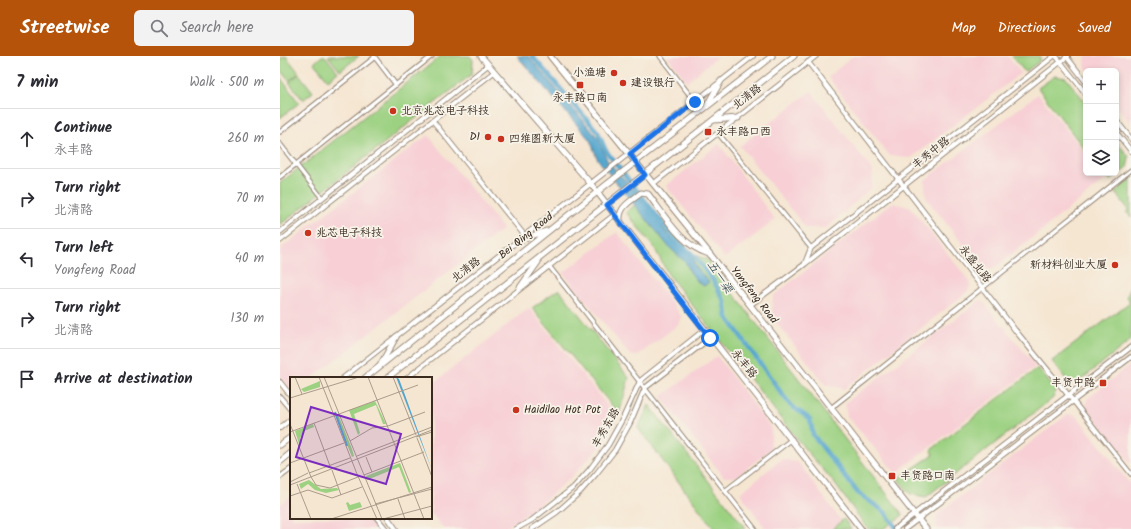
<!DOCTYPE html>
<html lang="en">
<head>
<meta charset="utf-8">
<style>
  body { margin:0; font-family:Kalam,"LXGW WenKai TC",sans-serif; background:#f2f2f3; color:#2b2b33 }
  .controls { position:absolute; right:12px; top:12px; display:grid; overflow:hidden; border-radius:6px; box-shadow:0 2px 6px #0003 }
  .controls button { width:36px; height:36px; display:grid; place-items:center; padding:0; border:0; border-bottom:1px solid #e1e1e2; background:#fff; color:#2b2b33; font:20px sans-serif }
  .stop { position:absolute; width:12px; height:12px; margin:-9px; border:3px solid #1a73e8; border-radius:50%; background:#fff }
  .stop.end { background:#1a73e8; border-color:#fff; box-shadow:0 1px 4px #0008 }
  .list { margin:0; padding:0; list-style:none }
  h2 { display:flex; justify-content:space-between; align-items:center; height:52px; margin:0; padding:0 16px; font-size:17px }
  h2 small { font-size:13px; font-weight:400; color:#7c7c81 }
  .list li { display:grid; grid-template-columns:26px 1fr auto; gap:12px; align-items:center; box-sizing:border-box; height:60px; padding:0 16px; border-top:1px solid #e1e1e2 }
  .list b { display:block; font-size:15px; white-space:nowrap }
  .list p { margin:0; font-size:13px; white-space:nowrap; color:#7c7c81 }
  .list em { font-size:13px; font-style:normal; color:#7c7c81 }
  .icon { flex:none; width:22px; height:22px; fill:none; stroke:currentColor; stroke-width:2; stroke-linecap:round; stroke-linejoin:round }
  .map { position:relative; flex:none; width:851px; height:473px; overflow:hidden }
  header { display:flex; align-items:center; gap:24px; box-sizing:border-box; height:56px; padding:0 20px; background:#b45309; color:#fff }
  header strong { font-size:19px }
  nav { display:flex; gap:22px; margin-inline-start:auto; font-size:14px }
  .search { width:280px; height:36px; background:#f2f2f3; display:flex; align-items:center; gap:10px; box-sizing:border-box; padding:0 14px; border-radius:6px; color:#7c7c81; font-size:15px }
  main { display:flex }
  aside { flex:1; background:#fff }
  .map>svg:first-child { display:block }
</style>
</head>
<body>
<header>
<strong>Streetwise</strong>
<div class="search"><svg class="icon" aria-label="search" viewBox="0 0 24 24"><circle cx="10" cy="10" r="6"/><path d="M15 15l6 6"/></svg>Search here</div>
<nav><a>Map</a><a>Directions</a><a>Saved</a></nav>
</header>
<main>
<aside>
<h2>7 min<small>Walk · 500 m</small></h2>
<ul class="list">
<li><svg class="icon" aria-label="ahead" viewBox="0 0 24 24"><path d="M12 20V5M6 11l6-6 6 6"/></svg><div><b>Continue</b><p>永丰路</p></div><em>260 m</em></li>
<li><svg class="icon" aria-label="right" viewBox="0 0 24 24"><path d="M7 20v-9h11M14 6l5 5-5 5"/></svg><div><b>Turn right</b><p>北清路</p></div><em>70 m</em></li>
<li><svg class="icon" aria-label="left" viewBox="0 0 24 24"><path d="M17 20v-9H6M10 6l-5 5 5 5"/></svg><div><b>Turn left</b><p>Yongfeng Road</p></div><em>40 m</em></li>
<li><svg class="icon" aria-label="right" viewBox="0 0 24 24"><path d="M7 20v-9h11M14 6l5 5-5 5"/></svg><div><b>Turn right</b><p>北清路</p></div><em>130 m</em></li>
<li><svg class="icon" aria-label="arrive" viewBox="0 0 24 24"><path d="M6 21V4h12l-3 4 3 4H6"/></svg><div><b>Arrive at destination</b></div></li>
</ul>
</aside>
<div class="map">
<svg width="851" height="473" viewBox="0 0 851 473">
  <rect width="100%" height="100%" fill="#f7f3e8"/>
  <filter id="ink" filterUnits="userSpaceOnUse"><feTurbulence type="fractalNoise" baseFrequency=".025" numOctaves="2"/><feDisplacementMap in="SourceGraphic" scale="8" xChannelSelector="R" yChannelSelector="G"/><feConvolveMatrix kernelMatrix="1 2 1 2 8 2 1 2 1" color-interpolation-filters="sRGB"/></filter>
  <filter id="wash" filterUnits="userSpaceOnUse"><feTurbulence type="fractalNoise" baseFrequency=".012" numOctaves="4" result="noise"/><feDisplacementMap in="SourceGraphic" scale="16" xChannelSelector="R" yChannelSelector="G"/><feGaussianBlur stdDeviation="0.9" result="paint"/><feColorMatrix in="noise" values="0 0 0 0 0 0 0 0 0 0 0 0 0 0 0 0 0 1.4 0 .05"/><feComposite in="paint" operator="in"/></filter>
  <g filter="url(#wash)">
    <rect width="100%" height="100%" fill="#f5e6d2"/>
    <g fill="#f7cfd5">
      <path d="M387 0H438L407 26Z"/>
      <path d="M573 0H727L741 17 631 102 610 100 548 21Z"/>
      <path d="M806 0H851V68L836 49V15H809L805 11Z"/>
      <path d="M531 35 593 115 592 131 546 172H526L460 90Z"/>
      <path d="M758 38 806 98V117H821L826 123 713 213 701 211 646 142 645 124Z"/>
      <path d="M148 79 223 173 32 322H11V335L0 320V193Z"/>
      <path d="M439 88 495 164 445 202 386 130Z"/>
      <path d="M612 147 630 151 691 227 688 235 564 333 546 329 492 261 493 240Z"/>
      <path d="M337 176 402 261 399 268 357 300 350 299 283 217Z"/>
      <path d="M701 244 756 310 616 417 567 360 565 347Z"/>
      <path d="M249 252 337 362 321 389 293 419 257 451 224 473H164L151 457V329Z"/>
      <path d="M437 300 491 372V393L456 421H444L381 341Z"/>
      <path d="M851 308V408L806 351 807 343Z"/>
      <path d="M788 358 797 360 851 429V473H657L656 459Z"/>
      <path d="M502 403 518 406 561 465 550 473H486L460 437Z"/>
      <path d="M11 440V462H87L96 473H0V449Z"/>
    </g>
    <g fill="#9cd182" stroke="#6c7e50">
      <path d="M6 0 19 17 9 25 0 14V3Z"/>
      <path d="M42 0H45L58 16 48 24 34 7Z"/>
      <path d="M48 0H79L60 15Z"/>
      <path d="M161 0H190L193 4 192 18 0 169V127Z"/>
      <path d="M732 0H760V5L745 16Z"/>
      <path d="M19 18 33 36 23 44 9 26Z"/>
      <path d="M775 20 786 22 806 47V95L758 32Z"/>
      <path d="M0 21 19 47 0 62Z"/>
      <path d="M836 85 849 101 847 112 830 124 824 117H836Z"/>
      <path d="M851 123V161L846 156 849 154 835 136Z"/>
      <path d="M363 143 414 199 427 203 623 459 603 473H588L552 424 525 393 424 264 388 218 375 193 346 156Z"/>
      <path d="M851 230V284L797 327 788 326 772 305 850 246 847 240Z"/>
      <path d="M279 233 349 322 339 358 252 252Z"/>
      <path d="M758 312 776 335 773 342 646 441 630 438 618 423 654 398 651 394Z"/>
      <path d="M369 349 466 473H434L358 372Z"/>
      <path d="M564 463 571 473H552Z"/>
    </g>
    <path fill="#53a5ce" stroke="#476876" d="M237 0H248L318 82 327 104 380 165 384 174 395 186 411 198 416 211 429 226 424 230 419 227 410 216 406 207 389 191 322 109 317 102 310 84Z"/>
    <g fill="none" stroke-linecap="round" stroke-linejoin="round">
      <path stroke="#53a5ce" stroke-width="4.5" d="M252 0 318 76 326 95 395 183 412 198 433 224 445 246 447 261 510 349 530 363 533 379 578 437 605 456 617 473"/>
    </g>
  </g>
  <g filter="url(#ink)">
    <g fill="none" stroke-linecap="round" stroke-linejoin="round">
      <g stroke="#988878" stroke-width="5.5">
        <g id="minor">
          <path d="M94 0 116 29"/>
          <path d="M380 0 415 46"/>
          <path d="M0 76 95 1"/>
          <path d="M438 77 531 192"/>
          <path d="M0 88 42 142"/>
          <path d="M0 121 152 0"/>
          <path d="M269 210 475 473"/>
          <path d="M794 346 851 418"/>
          <path d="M551 352 851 114"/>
          <path d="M445 435 512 383"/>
        </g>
      </g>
      <g stroke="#988878" stroke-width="6">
        <g id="tertiary">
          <path d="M776 0 806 38"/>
          <path d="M786 0 806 26"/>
          <path d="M528 6 735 274 794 346"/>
          <path d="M836 64 851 83"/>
          <path d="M153 65 245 180"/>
          <path d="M836 76 851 95"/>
          <path d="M373 128 536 0"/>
          <path d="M0 176 208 9"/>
          <path d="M0 185 214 16"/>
          <path d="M525 207 531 192 774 0"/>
          <path d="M470 249 525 208 788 0"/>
          <path d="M63 322 473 0"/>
          <path d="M127 322 334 159"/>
          <path d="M0 326 11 340"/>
          <path d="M0 341 11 354"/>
          <path d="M0 372 11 363"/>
          <path d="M0 421 11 413"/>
          <path d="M97 462 106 473"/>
          <path d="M108 462 116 473"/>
          <path d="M236 473 252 464 294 431 310 413 328 389 343 362 360 325 424 274"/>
          <path d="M252 473 277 456 300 436 316 418 335 394 350 367 365 332 430 282"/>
          <path d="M615 473 851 291"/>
          <path d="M625 473 851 301"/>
        </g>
      </g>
      <g stroke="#988878" stroke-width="7">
        <g id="primary">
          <path d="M201 0 311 128 581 473"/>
          <path d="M270 0 430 198 646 473"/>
          <path d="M427 49 441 25"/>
          <path d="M434 64 458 62"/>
          <path d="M340 166C338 151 350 146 361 137L368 138C385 160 401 190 429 198"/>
          <path d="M240 184 266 175"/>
          <path d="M239 233 258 206"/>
          <path d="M101 308 116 281"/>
          <path d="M85 322 326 129 492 0"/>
          <path d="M107 322 514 0"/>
          <path d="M0 389 11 381"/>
          <path d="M0 406 11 397"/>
        </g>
      </g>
      <use href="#minor" stroke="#fff" stroke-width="3.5"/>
      <use href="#tertiary" stroke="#fff" stroke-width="4"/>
      <use href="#primary" stroke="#fff" stroke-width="5"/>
    </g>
  </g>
  <g fill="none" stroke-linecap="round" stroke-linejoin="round" filter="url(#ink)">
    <path stroke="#1a73e8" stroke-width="5" d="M415 46 350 98 365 119 327 149 430 282"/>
  </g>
  <g fill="#c8321e" stroke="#f7f3e8" stroke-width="1.5">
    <circle cx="334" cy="17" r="4"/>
    <circle cx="343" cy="27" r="4"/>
    <rect x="296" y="25" width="8" height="8" rx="2"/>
    <circle cx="113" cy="55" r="4"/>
    <rect x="424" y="72" width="8" height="8" rx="2"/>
    <circle cx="208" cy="81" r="4"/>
    <circle cx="221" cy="83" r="4"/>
    <circle cx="28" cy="177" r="4"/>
    <circle cx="835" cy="209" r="4"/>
    <rect x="819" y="323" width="8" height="8" rx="2"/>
    <circle cx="236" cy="354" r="4"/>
    <rect x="608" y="416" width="8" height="8" rx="2"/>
  </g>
  <g text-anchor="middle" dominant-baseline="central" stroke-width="3.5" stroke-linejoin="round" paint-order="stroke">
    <g font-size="11" fill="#3b2a1e" stroke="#f7f3e8" text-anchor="start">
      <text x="326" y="17" text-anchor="end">小渔塘</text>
      <text x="351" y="27">建设银行</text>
      <text x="300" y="42" text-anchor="middle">永丰路口南</text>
      <text x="121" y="55">北京兆芯电子科技</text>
      <text x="436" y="76">永丰路口西</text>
      <text x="200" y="81" text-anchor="end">D1</text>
      <text x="229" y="83">四维图新大厦</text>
      <text x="36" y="177">兆芯电子科技</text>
      <text x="827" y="209" text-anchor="end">新材料创业大厦</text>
      <text x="815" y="327" text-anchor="end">丰贤中路</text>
      <text x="244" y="354">Haidilao Hot Pot</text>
      <text x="620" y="420">丰贤路口南</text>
    </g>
    <g font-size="11" fill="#3b2a1e" stroke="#f7f3e8">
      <text transform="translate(467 41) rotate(-38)">北清路</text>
      <text transform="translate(651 97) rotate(-38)">丰秀中路</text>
      <text transform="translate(246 180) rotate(-39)">Bei Qing Road</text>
      <text transform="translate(695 208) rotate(52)">永盛北路</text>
      <text transform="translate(186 214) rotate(-38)">北清路</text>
      <text transform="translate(474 239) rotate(52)">Yongfeng Road</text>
      <text transform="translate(464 308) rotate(51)">永丰路</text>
      <text transform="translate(326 372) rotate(-60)">丰秀东路</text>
    </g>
    <g font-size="12" font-style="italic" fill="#43555c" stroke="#f7f3e8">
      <text transform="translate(440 221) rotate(57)">五一渠</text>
    </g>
  </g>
  <g transform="translate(10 321)">
    <rect width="142" height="142" fill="#f5e6d2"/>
    <path d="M30 4V10L14 15 11 12ZM85 24 96 47H93L86 28 64 37 70 56 68 58 59 33ZM48 37 62 72 64 79 62 80 45 38ZM23 47 24 50 14 54 10 61 12 66 9 67 5 54ZM110 86 121 115 119 116 109 90 77 103 76 99ZM19 103 31 112 47 111 49 113 36 116 25 113 18 107 11 112 9 107ZM58 125 60 128 70 125 72 130 59 134 56 126Z" fill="#9cd182"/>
    <path d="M106 0 109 2 115 18 142 93Z" fill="#53a5ce"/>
    <path fill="none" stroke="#53a5ce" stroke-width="2" d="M45 35 57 69"/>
    <path fill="none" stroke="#ab9b8a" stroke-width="1" d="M5 0 12 17M29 0 67 97 87 142M34 0 92 142M78 0 134 142M103 0 126 58M0 21 69 0M24 46 40 89M0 47 21 100 26 108 40 111 68 100M0 55 128 8M126 60 142 55M127 61 142 100M60 64 82 51 98 49 135 35M67 79 142 50M76 80 82 95M0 86 54 66M42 93 51 118M19 96 60 81M74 98 134 75M0 105 18 96M7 107 21 142M0 108 142 53M0 119 18 113 42 121 72 110M108 122 115 142M85 127 142 112M41 142 142 110M93 142 142 129"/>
    <path fill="#7b2cbf" fill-opacity="0.15" stroke="#7b2cbf" stroke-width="2" d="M21 30 111 57 96 107 6 80Z"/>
    <rect width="142" height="142" fill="none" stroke="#3b2a1e" stroke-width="2"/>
  </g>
</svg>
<div class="controls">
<button>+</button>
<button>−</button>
<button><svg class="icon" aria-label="layers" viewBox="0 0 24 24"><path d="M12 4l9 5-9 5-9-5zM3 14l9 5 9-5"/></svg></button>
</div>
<div class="stop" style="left:430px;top:282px"></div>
<div class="stop end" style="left:415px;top:46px"></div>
</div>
</main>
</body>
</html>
